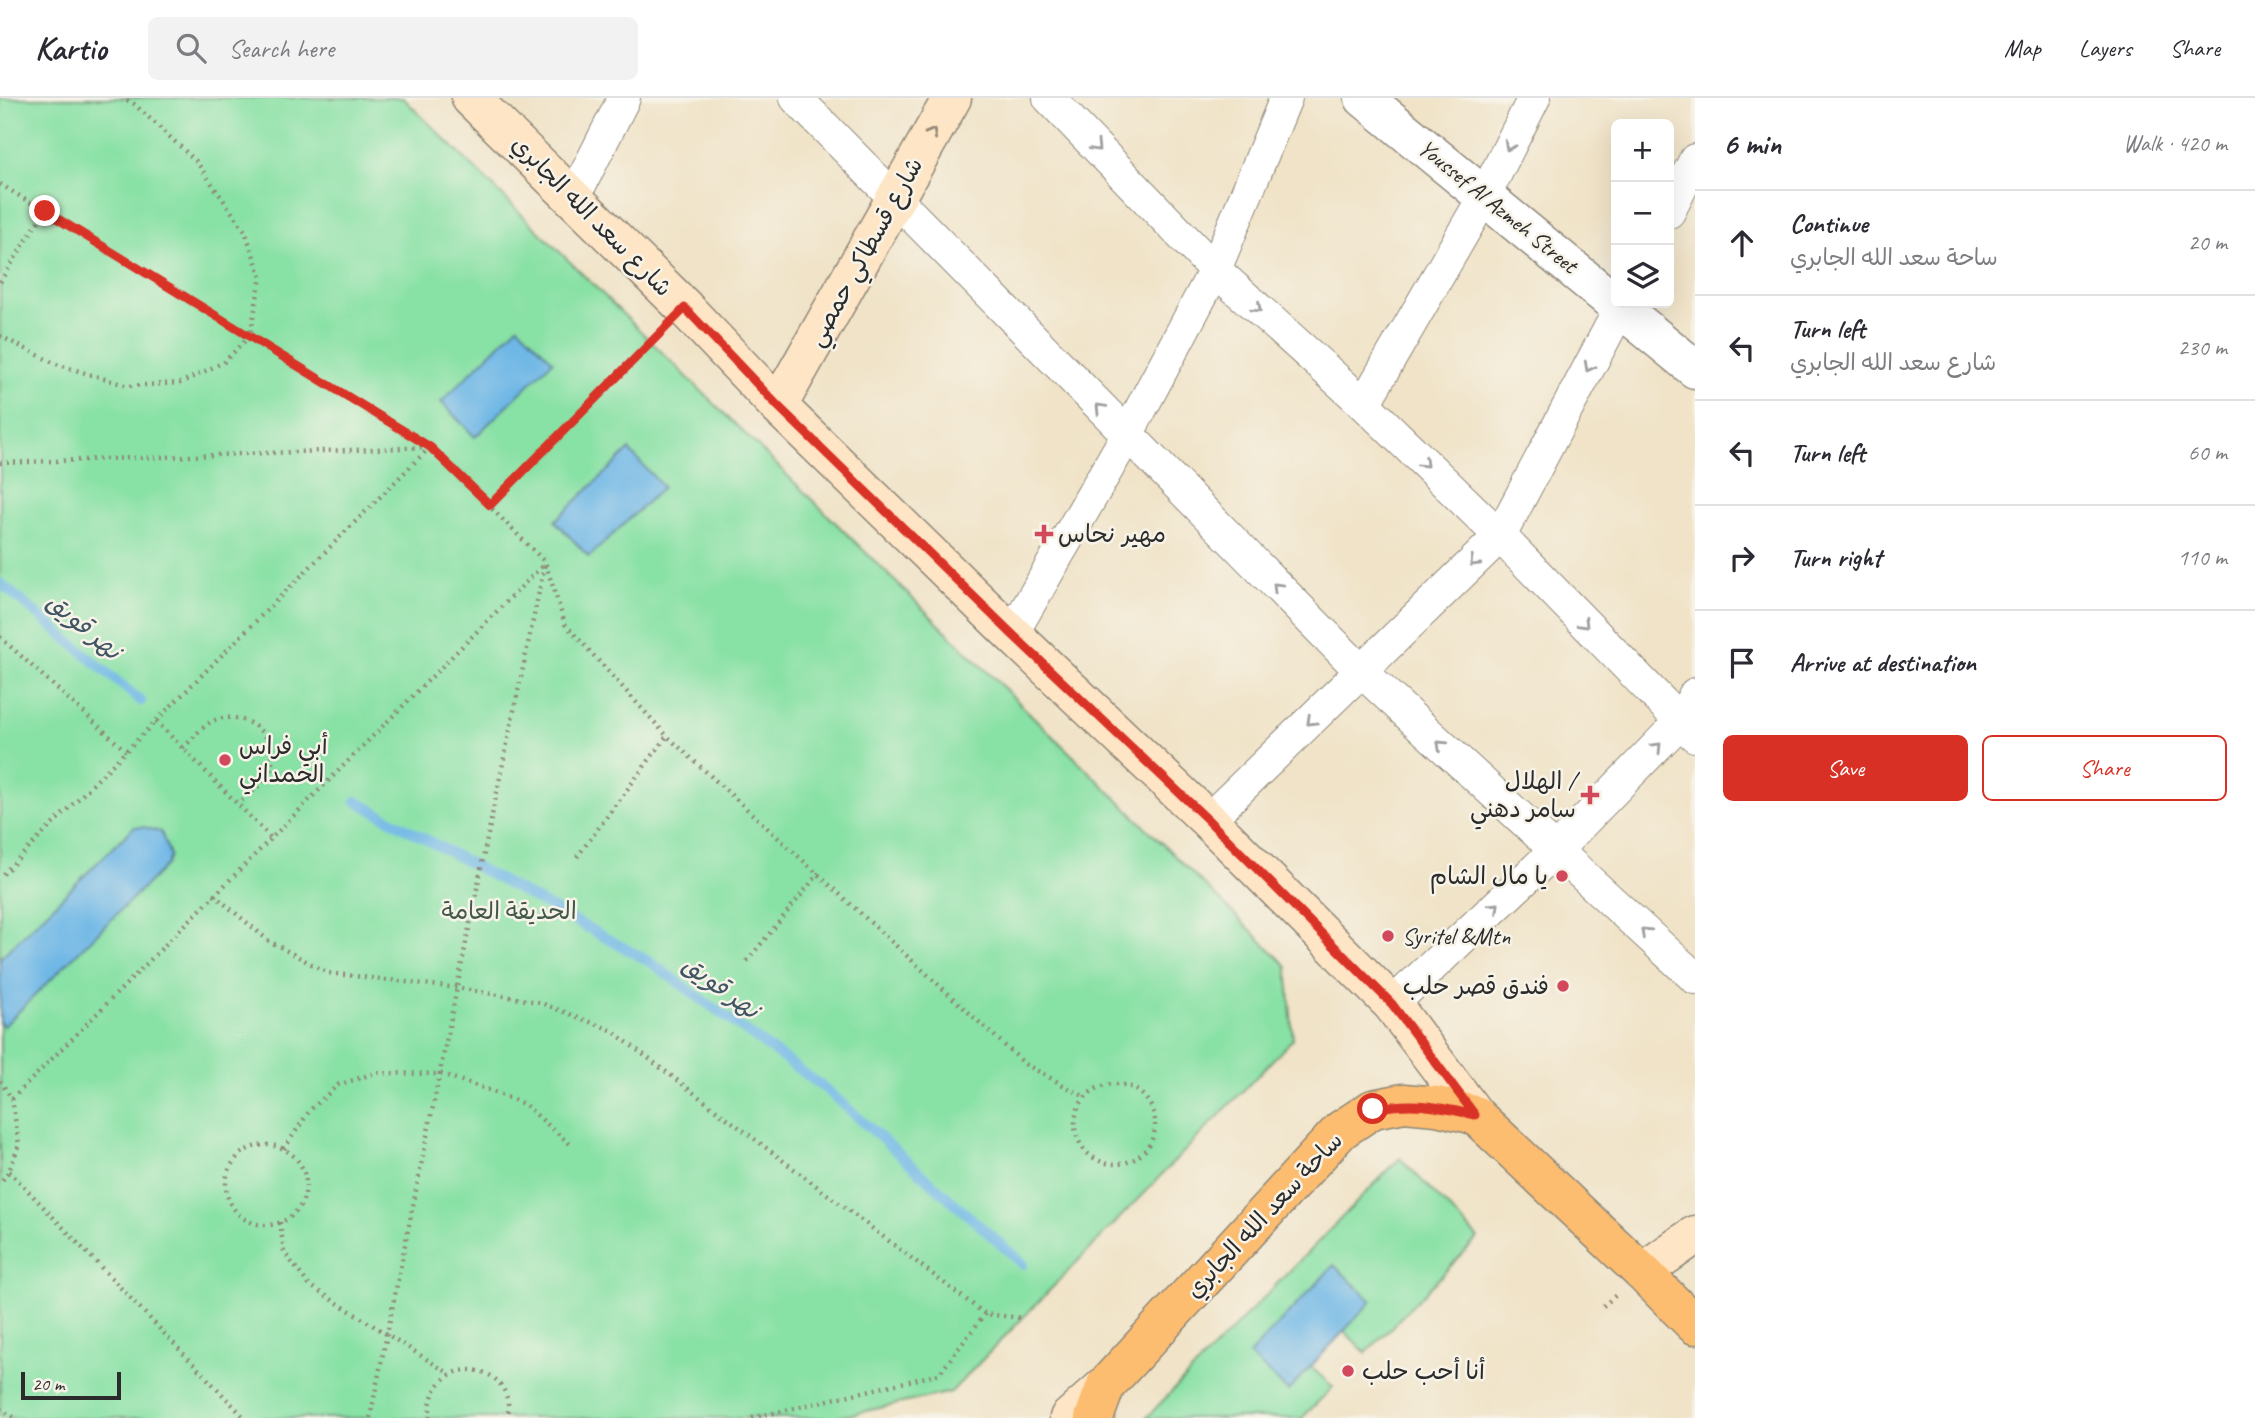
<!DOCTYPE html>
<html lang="en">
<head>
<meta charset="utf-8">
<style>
  body { margin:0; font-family:Caveat,"Playpen Sans Arabic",sans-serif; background:#f2f2f3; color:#2b2b33 }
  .controls { position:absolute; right:21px; top:21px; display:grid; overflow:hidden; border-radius:10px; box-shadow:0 7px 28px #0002 }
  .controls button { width:63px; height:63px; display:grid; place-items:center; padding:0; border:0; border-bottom:2px solid #e1e1e2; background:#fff; color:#2b2b33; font:35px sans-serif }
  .scale { position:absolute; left:21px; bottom:18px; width:100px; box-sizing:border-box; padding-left:7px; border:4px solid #2b2b2b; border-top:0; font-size:19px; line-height:24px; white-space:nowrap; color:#2b2b2b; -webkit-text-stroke:5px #f7f3e8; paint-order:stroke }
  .stop { position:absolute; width:21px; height:21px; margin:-16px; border:5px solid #d93025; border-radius:50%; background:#fff }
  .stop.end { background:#d93025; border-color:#fff; box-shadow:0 2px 7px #0008 }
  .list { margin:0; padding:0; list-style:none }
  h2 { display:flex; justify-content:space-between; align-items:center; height:91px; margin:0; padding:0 28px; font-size:30px }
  h2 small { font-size:23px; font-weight:400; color:#7c7c81 }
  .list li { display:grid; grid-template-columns:46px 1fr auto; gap:21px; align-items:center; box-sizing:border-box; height:105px; padding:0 28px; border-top:2px solid #e1e1e2 }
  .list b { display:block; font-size:26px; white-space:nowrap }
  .list p { margin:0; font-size:23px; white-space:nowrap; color:#7c7c81 }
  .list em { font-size:23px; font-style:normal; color:#7c7c81 }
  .actions { display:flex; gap:14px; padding:21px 28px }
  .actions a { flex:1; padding:16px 0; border:2px solid #d93025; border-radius:10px; text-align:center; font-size:24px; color:#d93025 }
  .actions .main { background:#d93025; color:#fff }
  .icon { flex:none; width:38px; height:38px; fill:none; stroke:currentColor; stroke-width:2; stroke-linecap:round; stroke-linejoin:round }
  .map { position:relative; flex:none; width:1695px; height:1320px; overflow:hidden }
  header { display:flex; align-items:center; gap:42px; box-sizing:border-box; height:98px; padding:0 35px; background:#fff; border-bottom:2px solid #e1e1e2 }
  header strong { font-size:33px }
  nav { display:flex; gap:38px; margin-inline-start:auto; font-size:24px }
  .search { width:490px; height:63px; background:#f2f2f3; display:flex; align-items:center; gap:18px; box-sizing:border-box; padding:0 24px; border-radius:10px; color:#7c7c81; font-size:26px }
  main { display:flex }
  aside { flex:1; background:#fff }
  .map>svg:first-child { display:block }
</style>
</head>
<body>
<header>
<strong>Kartio</strong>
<div class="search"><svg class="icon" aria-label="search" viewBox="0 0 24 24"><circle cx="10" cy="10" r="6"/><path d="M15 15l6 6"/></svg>Search here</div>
<nav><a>Map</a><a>Layers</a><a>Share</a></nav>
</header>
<main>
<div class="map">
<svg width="1695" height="1320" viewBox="0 0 1695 1320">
  <rect width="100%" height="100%" fill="#f7f3e8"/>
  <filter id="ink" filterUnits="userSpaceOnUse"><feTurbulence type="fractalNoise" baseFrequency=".0143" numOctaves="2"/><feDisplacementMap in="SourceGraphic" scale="14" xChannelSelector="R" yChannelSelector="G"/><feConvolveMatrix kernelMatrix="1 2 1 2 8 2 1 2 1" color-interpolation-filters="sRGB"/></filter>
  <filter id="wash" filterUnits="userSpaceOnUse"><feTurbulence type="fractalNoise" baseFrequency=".00686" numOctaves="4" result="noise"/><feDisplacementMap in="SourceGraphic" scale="28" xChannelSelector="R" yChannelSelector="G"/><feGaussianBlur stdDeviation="1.57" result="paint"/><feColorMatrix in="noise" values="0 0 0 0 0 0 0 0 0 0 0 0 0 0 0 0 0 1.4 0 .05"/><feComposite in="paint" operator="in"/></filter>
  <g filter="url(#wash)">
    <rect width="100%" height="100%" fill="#f0e3c7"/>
    <g fill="#88e1a5" stroke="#5a8668" stroke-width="2">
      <path d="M0 0H403L1287 868 1293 941 951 1294 835 1320H0Z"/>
      <path d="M1400 1060 1478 1140 1366 1255 1344 1233 1310 1268 1333 1289 1302 1320H1146Z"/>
    </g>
    <g fill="#6eb7e6" stroke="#4c7188" stroke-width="2">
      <path d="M518 228 553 263 475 339 441 304Z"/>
      <path d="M629 352 663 389 589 459 555 423Z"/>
      <path d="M134 729H144L161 734 170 757 167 766 4 928 0 924V860Z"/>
      <path d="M1334 1167 1372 1203 1288 1293 1249 1257Z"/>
    </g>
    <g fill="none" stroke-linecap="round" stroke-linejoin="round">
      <g stroke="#6eb7e6" stroke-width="10">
        <path d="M0 485 141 603"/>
        <path d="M356 703 650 864 827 992 1023 1166"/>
      </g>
    </g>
  </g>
  <g filter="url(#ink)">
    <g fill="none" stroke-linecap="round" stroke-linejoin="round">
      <g stroke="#8e8779" stroke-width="34">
        <g id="minor">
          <path d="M796 0 1362 574 1695 880"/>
          <path d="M1049 0 1215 172 1364 306 1500 438 1695 638"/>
          <path d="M574 99 624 0"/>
          <path d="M1669 114 1695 62"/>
          <path d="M1364 306 1485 97 1534 0"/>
          <path d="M1012 536 1127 337 1215 172 1286 0"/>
          <path d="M1208 722 1500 438 1623 205"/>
          <path d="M1392 906 1556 752 1680 624 1695 596"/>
        </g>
      </g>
      <g stroke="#8e8779" stroke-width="41">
        <path id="tertiary" d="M1364 0 1695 271"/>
      </g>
      <g stroke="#8e8779" stroke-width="41">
        <g id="secondary">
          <path d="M471 0 685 210 778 308 1012 536 1208 722 1392 906 1475 1017"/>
          <path d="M778 308 952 0"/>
          <path d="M1642 1174 1695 1137"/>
          <path d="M1069 1320 1106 1287"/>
        </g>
      </g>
      <g stroke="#8e8779" stroke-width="41">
        <path id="primary" d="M1094 1320 1106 1287 1341 1032 1373 1011 1404 1005 1437 1008 1475 1017 1642 1174 1695 1227"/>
      </g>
      <g stroke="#8e8779" stroke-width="4.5" stroke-dasharray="2 5" stroke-linecap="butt">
        <path d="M0 86 430 349 0 779"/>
        <path d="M0 184 45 113"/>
        <path d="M0 238 56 266 128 288 180 285 224 264 250 238 261 179 245 133 196 63 134 6 122 0"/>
        <path d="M0 365 430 349 545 464 565 526 667 638 1025 966 1085 999"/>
        <path d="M490 407 662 234"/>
        <path d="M0 539 126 653"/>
        <path d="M156 623 271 740"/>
        <path d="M183 650C192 642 201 629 211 624 238 609 281 635 271 670 266 685 249 696 238 706"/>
        <path d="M577 759 667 638"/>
        <path d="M214 797 269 843 328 875 458 890 538 904 611 932 985 1216 1023 1220"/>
        <path d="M747 863 819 775"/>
        <path d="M0 983 12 1001 19 1047 9 1073 0 1085"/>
        <circle cx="1115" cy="1026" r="40"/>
        <path d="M12 1001 545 465"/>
        <circle cx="266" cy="1087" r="40"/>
        <path d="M284 1051 310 1012 338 987 375 975 441 976 489 992 524 1006 571 1047"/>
        <path d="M9 1073 245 1320"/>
        <path d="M280 1124 284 1154 309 1187 450 1276"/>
        <path d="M1603 1208 1616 1197"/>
        <path d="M0 1311 15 1320"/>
        <path d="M370 1320 486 746 545 465"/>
        <path d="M430 1320C425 1255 516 1257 508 1320"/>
        <path d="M752 1320 939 1276 985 1216"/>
      </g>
      <use href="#minor" stroke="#fff" stroke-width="32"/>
      <use href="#tertiary" stroke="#fff" stroke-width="38"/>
      <use href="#secondary" stroke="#fee5c5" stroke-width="38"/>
      <use href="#primary" stroke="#fcbd6f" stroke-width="38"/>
    </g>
    <defs><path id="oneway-chevron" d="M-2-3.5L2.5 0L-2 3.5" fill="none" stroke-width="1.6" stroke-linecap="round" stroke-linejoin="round" transform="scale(1.75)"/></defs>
    <use stroke="#948878" href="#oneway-chevron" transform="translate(932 35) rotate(-61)"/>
    <g stroke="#a0a0a0">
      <use href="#oneway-chevron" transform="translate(1509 48) rotate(117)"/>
      <use href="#oneway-chevron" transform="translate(1096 49) rotate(46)"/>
      <use href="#oneway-chevron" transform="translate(1257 210) rotate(42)"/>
      <use href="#oneway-chevron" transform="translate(1589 269) rotate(118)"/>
      <use href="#oneway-chevron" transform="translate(1100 310) rotate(-134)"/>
      <use href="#oneway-chevron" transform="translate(1424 365) rotate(44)"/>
      <use href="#oneway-chevron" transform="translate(1474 464) rotate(136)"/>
      <use href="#oneway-chevron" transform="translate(1277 489) rotate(-135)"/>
      <use href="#oneway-chevron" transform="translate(1584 526) rotate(46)"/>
      <use href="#oneway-chevron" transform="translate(1311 623) rotate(136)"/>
      <use href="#oneway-chevron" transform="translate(1441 647) rotate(-137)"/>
      <use href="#oneway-chevron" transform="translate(1657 649) rotate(-46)"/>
      <use href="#oneway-chevron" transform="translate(1495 809) rotate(-43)"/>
      <use href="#oneway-chevron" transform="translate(1645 834) rotate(-137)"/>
    </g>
  </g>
  <g fill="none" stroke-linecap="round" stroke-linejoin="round" filter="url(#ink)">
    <path stroke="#d93025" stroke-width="9" d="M45 113 430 349 490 407 685 210 778 308 1012 536 1208 722 1392 906 1475 1017C1434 1008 1414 1003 1373 1011"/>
  </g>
  <g fill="#d1495b" stroke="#f7f3e8" stroke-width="2.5">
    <path d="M1040.5 425.5h7v7h7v7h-7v7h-7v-7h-7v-7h7z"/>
    <circle cx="225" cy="662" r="7"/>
    <path d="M1586.5 686.5h7v7h7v7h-7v7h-7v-7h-7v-7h7z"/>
    <circle cx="1562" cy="778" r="7"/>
    <circle cx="1388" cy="838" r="7"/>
    <circle cx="1563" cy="888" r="7"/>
    <circle cx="1348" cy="1273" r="7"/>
  </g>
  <g text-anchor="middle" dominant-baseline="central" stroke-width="5" stroke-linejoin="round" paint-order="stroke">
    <g font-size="24" fill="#2b2b2b" stroke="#f7f3e8">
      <text transform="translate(1498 108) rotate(39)">Youssef Al Azmeh Street</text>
      <text transform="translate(592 118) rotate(45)">شارع سعد الله الجابري</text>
      <text transform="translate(865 154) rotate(-61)">شارع قسطاكي حمصي</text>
      <text transform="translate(1264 1117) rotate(-47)">ساحة سعد الله الجابري</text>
    </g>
    <g font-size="24" fill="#2b2b2b" stroke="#f7f3e8" text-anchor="start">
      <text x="1058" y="436">مهير نحاس</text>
      <text x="239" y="648">أبي فراس<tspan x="239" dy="28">الحمداني</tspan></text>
      <text x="1576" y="683" text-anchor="end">الهلال /<tspan x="1576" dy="28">سامر دهني</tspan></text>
      <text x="1548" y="778" text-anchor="end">يا مال الشام</text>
      <text x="1402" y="838">Syritel &amp;Mtn</text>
      <text x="1549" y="888" text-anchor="end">فندق قصر حلب</text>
      <text x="1362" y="1273">أنا أحب حلب</text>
    </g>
    <g font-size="24" fill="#42584a" stroke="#f7f3e8">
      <text x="509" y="813">الحديقة العامة</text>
    </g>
    <g font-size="26" font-style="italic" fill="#3f5563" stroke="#f7f3e8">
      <text transform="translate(84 528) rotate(40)">نهر قويق</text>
      <text transform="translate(721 889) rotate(36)">نهر قويق</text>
    </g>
  </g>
</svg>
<div class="controls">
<button>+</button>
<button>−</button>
<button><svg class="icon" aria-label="layers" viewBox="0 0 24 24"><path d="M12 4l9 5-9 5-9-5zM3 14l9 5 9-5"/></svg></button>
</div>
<div class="scale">20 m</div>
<div class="stop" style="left:1373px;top:1011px"></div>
<div class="stop end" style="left:45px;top:113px"></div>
</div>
<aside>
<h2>6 min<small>Walk · 420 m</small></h2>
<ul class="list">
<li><svg class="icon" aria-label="ahead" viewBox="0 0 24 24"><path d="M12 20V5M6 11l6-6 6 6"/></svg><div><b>Continue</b><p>ساحة سعد الله الجابري</p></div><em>20 m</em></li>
<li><svg class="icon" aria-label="left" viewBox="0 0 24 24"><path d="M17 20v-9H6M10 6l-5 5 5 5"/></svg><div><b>Turn left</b><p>شارع سعد الله الجابري</p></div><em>230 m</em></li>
<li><svg class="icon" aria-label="left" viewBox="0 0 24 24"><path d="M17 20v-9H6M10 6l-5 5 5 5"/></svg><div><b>Turn left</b></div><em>60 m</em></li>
<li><svg class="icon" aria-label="right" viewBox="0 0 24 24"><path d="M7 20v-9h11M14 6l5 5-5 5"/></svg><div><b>Turn right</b></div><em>110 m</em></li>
<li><svg class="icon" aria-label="arrive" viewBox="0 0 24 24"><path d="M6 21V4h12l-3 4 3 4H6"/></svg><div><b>Arrive at destination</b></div></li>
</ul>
<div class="actions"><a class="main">Save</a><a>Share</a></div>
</aside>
</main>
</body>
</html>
